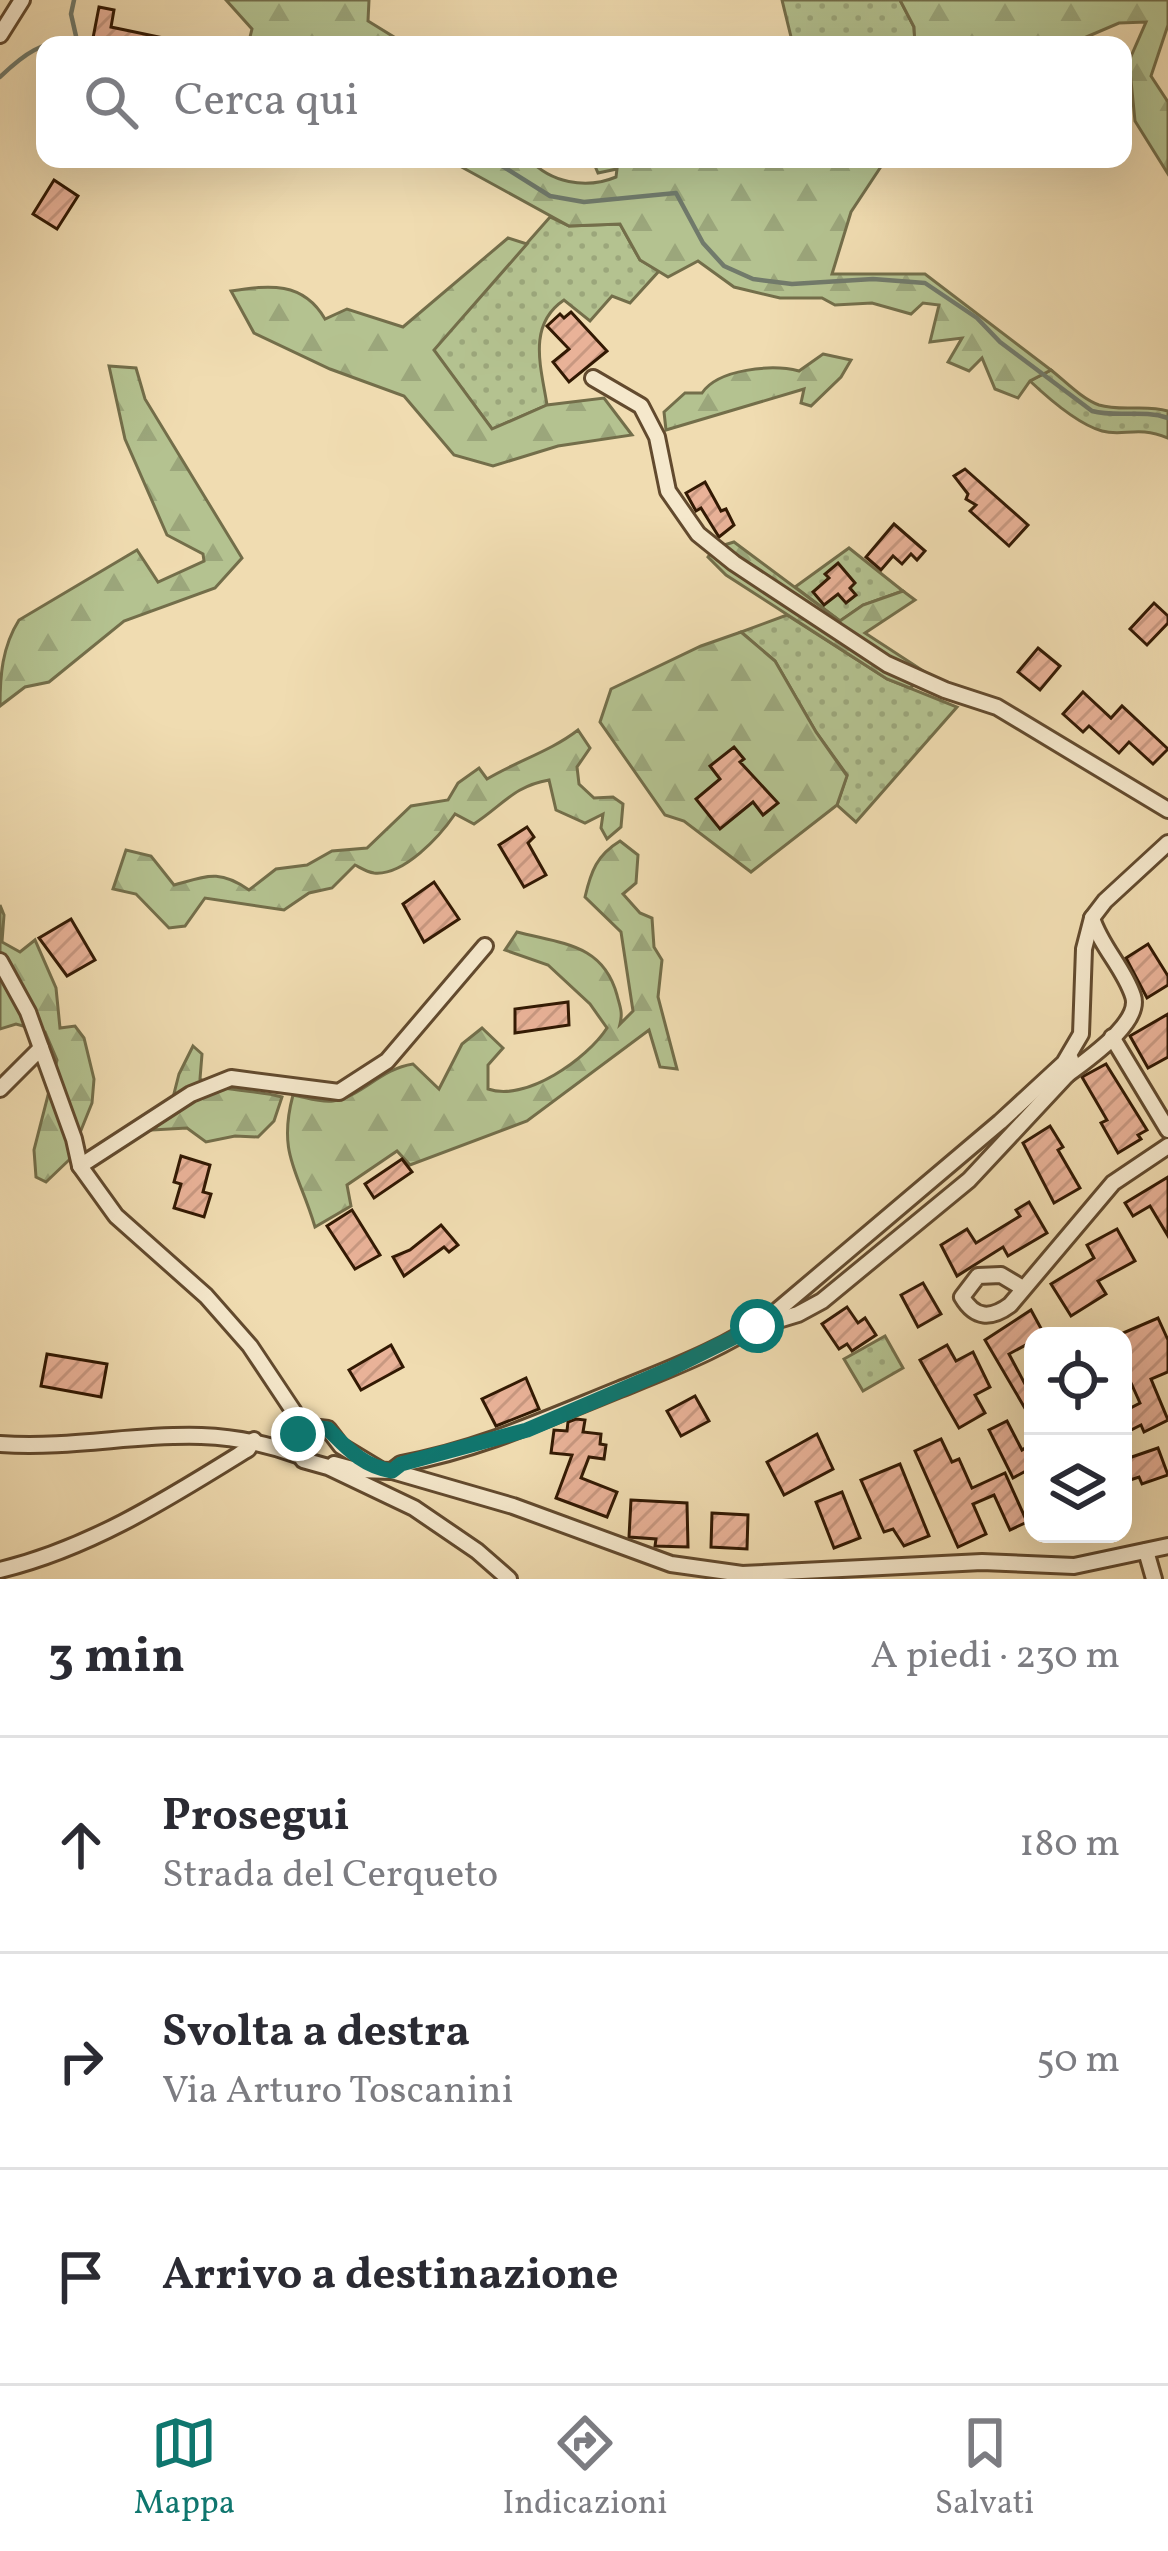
<!DOCTYPE html>
<html lang="it">
<head>
<meta charset="utf-8">
<style>
  body { margin:0; font-family:Vollkorn,serif; background:#f2f2f3; color:#2b2b33 }
  .controls { position:absolute; right:36px; bottom:36px; display:grid; overflow:hidden; border-radius:24px; box-shadow:0 12px 48px #0002 }
  .controls button { width:108px; height:108px; display:grid; place-items:center; padding:0; border:0; border-bottom:3px solid #e1e1e2; background:#fff; color:#2b2b33; font:60px sans-serif }
  .stop { position:absolute; width:36px; height:36px; margin:-27px; border:9px solid #0f766e; border-radius:50%; background:#fff }
  .stop.end { background:#0f766e; border-color:#fff; box-shadow:0 3px 12px #0008 }
  .list { margin:0; padding:0; list-style:none }
  h2 { display:flex; justify-content:space-between; align-items:center; height:156px; margin:0; padding:0 48px; font-size:51px }
  h2 small { font-size:39px; font-weight:400; color:#7c7c81 }
  .list li { display:grid; grid-template-columns:78px 1fr auto; gap:36px; align-items:center; box-sizing:border-box; height:216px; padding:0 48px; border-top:3px solid #e1e1e2 }
  .list b { display:block; font-size:45px; white-space:nowrap }
  .list p { margin:0; font-size:39px; white-space:nowrap; color:#7c7c81 }
  .list em { font-size:39px; font-style:normal; color:#7c7c81 }
  .icon { flex:none; width:66px; height:66px; fill:none; stroke:currentColor; stroke-width:2; stroke-linecap:round; stroke-linejoin:round }
  .map { position:relative; flex:none; width:1168px; height:1579px; overflow:hidden }
  .search { position:absolute; background:#fff; box-shadow:0 12px 48px #0002; left:36px; right:36px; top:36px; height:132px; display:flex; align-items:center; gap:30px; box-sizing:border-box; padding:0 42px; border-radius:24px; color:#7c7c81; font-size:45px }
  .sheet { height:804px; background:#fff }
  nav { display:flex; justify-content:space-around; align-items:center; box-sizing:border-box; height:168px; border-top:3px solid #e1e1e2; background:#fff; font-size:33px; color:#7c7c81 }
  nav a { display:grid; justify-items:center; gap:6px }
  nav .on { color:#0f766e }
  .map>svg:first-child { display:block }
</style>
</head>
<body>
<div class="map">
<svg width="1168" height="1579" viewBox="0 0 1168 1579">
  <defs>
    <pattern id="green-dots" width="8" height="8" patternUnits="userSpaceOnUse" patternTransform="scale(3)"><rect width="8" height="8" fill="#b4c290"/><path d="M2 2h.1M6 6h.1" fill="none" stroke="#9ba67b" stroke-width="1.8" stroke-linecap="round"/></pattern>
    <pattern id="forest-firs" width="22" height="20" patternUnits="userSpaceOnUse" patternTransform="scale(3)"><rect width="22" height="20" fill="#b4c290"/><path d="M5 1l3.5 6h-7zM16 11l3.5 6h-7z" fill="#9ba67b"/></pattern>
    <pattern id="building-hatch" width="6" height="6" patternUnits="userSpaceOnUse" patternTransform="scale(3)"><rect width="6" height="6" fill="#e9b298"/><path d="M-1 1l2-2M0 6l6-6M5 7l2-2" fill="none" stroke="#c89881"/></pattern>
  </defs>
  <rect width="100%" height="100%" fill="#f0dcb1"/>
  <filter id="stains"><feTurbulence type="fractalNoise" baseFrequency=".00167" numOctaves="4"/><feColorMatrix values="0 0 0 0 .2 0 0 0 0 .09 0 0 0 0 .02 0 0 0 .5 -.17"/></filter>
  <radialGradient id="worn" r=".72"><stop offset=".6" stop-color="#630" stop-opacity="0"/><stop offset="1" stop-color="#630" stop-opacity=".3"/></radialGradient>
  <g fill="url(#green-dots)" stroke="#736e4a" stroke-width="3">
    <path d="M782 0H900L914 27 915 45H793Z"/>
    <path d="M550 217 569 226 620 224 640 260 659 271 630 303 612 296 590 321 564 300C527 325 541 367 547 405L492 429 433 350Z"/>
    <path d="M1051 370C1065 381 1082 399 1099 405 1122 412 1145 404 1168 411V438C1137 425 1124 437 1102 431 1077 424 1048 398 1030 381Z"/>
    <path d="M849 548 903 591 863 605 840 621 795 587Z"/>
    <path d="M787 615 887 679 957 707 856 822 837 805 847 775 816 732 775 661 741 632Z"/>
    <path d="M885 1336 903 1368 863 1391 844 1359Z"/>
  </g>
  <g fill="url(#forest-firs)" stroke="#736e4a" stroke-width="3">
    <path d="M226 0H369L368 21 399 40 416 45H248L252 29Z"/>
    <path d="M900 0H1168V25L1151 76 1168 102V174L1135 121 1129 61 1146 22 1119 23 1084 38 1081 45H915L914 27Z"/>
    <path d="M447 159H529C550 182 585 190 616 177L617 169 598 173 592 159H886L851 212 832 274H925L1051 370 1030 381 1018 398 995 389 982 358 969 371 948 362 962 338 930 342 939 305 923 303 911 314 872 303 835 305 822 298H780L734 287 698 261 668 277 640 260 620 224 569 226Z"/>
    <path d="M508 238 527 244 434 350 492 429 547 405 604 398 632 435 558 446 493 466 454 455 404 396 330 369 254 333 231 291C269 285 303 281 325 319L347 309 403 327Z"/>
    <path d="M823 354 851 360 841 377 811 406 801 403 804 389 666 430 664 412 685 393H702C718 369 772 364 799 371Z"/>
    <path d="M109 366 136 368 145 399 242 558 215 588 124 621 49 682 25 687 0 706C0 676 2 647 19 620L137 550 158 582 204 561 203 554 167 535 125 439Z"/>
    <path d="M734 542 840 621 863 605 903 591 915 600 865 633 928 674 910 688 887 679 726 575 708 557 714 548Z"/>
    <path d="M741 632 775 661 816 732 847 776 837 805 751 872 684 821 665 815 600 722 611 689 701 646Z"/>
    <path d="M578 730 590 748 577 767 579 784 594 798 613 797 623 804 621 827 607 839 601 828 603 814 585 823 556 810 549 780C514 786 503 805 474 824L455 814C440 836 404 876 374 873 367 872 361 868 355 865L332 888 309 893 284 910 205 898 185 926 169 928 136 894 113 889 126 850 151 856 174 885C207 876 219 869 249 890L276 869 307 865 332 851 367 848 411 806 448 800 458 783 479 768 487 779C517 761 551 751 578 730Z"/>
    <path d="M620 841 638 855 636 883 623 894 640 913 652 918 654 947 662 960 658 997 677 1069 660 1067 649 1030 527 1121 410 1165 397 1151 347 1185 351 1206 315 1227C299 1172 277 1155 293 1095 305 1097 321 1103 333 1101 363 1096 380 1069 413 1064L439 1089 462 1044 482 1028 503 1048 488 1065V1089C526 1102 587 1059 607 1028L590 1004 548 965 505 950 517 932C563 944 603 944 617 995 620 1007 623 1012 620 1024L633 1011 621 932 585 897C591 871 597 855 620 841Z"/>
    <path d="M0 905 4 915 2 942 20 952 35 940 56 988 60 1028 75 1026 84 1038 94 1079 92 1103 69 1160 46 1182 36 1177 34 1150 57 1060 45 1032 16 1024 0 1029Z"/>
    <path d="M193 1046 202 1054 200 1079C222 1093 255 1089 282 1097L274 1121 258 1137 235 1136 206 1142 187 1128 152 1130 168 1117 179 1074Z"/>
  </g>
  <g fill="none" stroke-linecap="round" stroke-linejoin="round">
    <g stroke="#717a6b" stroke-width="4.5">
      <path d="M74 0 71 14 78 45"/>
      <path d="M0 77C25 53 41 42 76 39"/>
      <path d="M491 159 550 196 584 202 676 193 703 243 724 266 753 279 792 284 873 279 925 283 977 318 1000 342 1092 411C1118 418 1142 409 1168 418"/>
    </g>
  </g>
  <g fill="url(#building-hatch)" stroke="#321903" stroke-width="3">
    <path d="M99 7 114 10 111 27 173 40V45H128L93 38Z"/>
    <path d="M54 180 78 196 57 229 33 214Z"/>
    <path d="M571 312 607 351 569 382 553 362 569 349 547 326 560 314 564 318Z"/>
    <path d="M965 469 1028 525 1009 546 970 511 976 505 966 499 968 494 954 476Z"/>
    <path d="M705 482 721 511 726 509 734 525 719 537 701 508 696 511 686 493Z"/>
    <path d="M894 524 925 551 917 560 911 554 902 564 893 556 881 570 866 557Z"/>
    <path d="M838 563 855 583 850 588 856 595 846 603 838 594 824 605 813 592 829 578 825 574Z"/>
    <path d="M1154 603 1168 616V623L1147 645 1130 629Z"/>
    <path d="M1038 648 1060 666 1040 690 1018 672Z"/>
    <path d="M1083 692 1111 718 1122 706 1168 749 1153 764 1129 742 1119 753 1089 726 1083 732 1063 714Z"/>
    <path d="M734 747 744 759 740 762 778 803 763 815 753 802 720 829 696 799 720 779 710 766Z"/>
    <path d="M527 827 534 837 528 843 546 875 524 887 499 845Z"/>
    <path d="M434 882 459 919 424 942 403 904Z"/>
    <path d="M71 919 95 960 67 976 39 938Z"/>
    <path d="M1148 944 1168 976V985L1147 998 1126 958Z"/>
    <path d="M568 1002 569 1025 515 1033V1009Z"/>
    <path d="M1168 1014V1057L1148 1068 1130 1036Z"/>
    <path d="M1106 1064 1147 1130 1138 1135 1141 1139 1118 1153 1101 1123 1107 1120 1082 1077Z"/>
    <path d="M1050 1126 1063 1147 1058 1150 1080 1188 1054 1203 1023 1143Z"/>
    <path d="M181 1156 210 1165 203 1192 211 1194 204 1217 174 1208 181 1184 174 1182Z"/>
    <path d="M402 1159 412 1172 374 1198 365 1184Z"/>
    <path d="M1168 1177V1236L1150 1206 1133 1216 1125 1203Z"/>
    <path d="M1029 1202 1047 1233 1008 1256 1003 1247 957 1276 941 1245 967 1229 976 1243 1020 1216 1016 1210Z"/>
    <path d="M352 1210 380 1255 355 1269 327 1226Z"/>
    <path d="M441 1225 458 1245 449 1252 444 1247 404 1276 393 1257 410 1250Z"/>
    <path d="M1117 1229 1135 1261 1098 1281 1106 1294 1071 1316 1051 1284 1094 1258 1087 1245Z"/>
    <path d="M923 1283 941 1314 918 1327 901 1295Z"/>
    <path d="M847 1307 858 1323 865 1318 876 1335 852 1351 847 1344 839 1349 822 1324Z"/>
    <path d="M1031 1310 1044 1334 1033 1336V1341L1009 1354 1026 1386 1033 1382V1422L985 1340Z"/>
    <path d="M1158 1318 1168 1340V1372L1151 1379 1168 1420 1144 1432 1141 1425 1123 1434V1412L1140 1403 1123 1365V1333Z"/>
    <path d="M391 1345 403 1367 361 1390 349 1370Z"/>
    <path d="M947 1345 956 1361 973 1352 990 1387 975 1395 985 1413 959 1428 920 1360Z"/>
    <path d="M47 1354 107 1364 101 1397 41 1386Z"/>
    <path d="M526 1378 539 1409 496 1426 482 1399Z"/>
    <path d="M695 1396 709 1421 681 1436 667 1411Z"/>
    <path d="M576 1419 585 1420 583 1432 601 1434 600 1444 606 1445 604 1459 589 1457 581 1478 617 1492 607 1517 556 1498 572 1455 551 1453 554 1430 567 1431 568 1422Z"/>
    <path d="M1007 1421 1022 1450 1033 1443V1467L1013 1478 989 1430Z"/>
    <path d="M817 1434 833 1469 784 1495 767 1462Z"/>
    <path d="M941 1439 952 1462 959 1459 972 1488 1005 1473 1027 1522 1010 1530 994 1495 973 1504 986 1534 958 1547 915 1451Z"/>
    <path d="M1158 1448 1168 1475 1142 1484 1139 1477 1130 1480 1123 1460Z"/>
    <path d="M900 1464 929 1536 904 1546 893 1529 884 1532 861 1480Z"/>
    <path d="M842 1492 860 1538 834 1548 816 1502Z"/>
    <path d="M631 1500 687 1503 688 1547 655 1546 656 1539 629 1537Z"/>
    <path d="M712 1513 748 1515 747 1549 711 1547Z"/>
  </g>
  <g fill="none" stroke-linecap="round" stroke-linejoin="round">
    <g stroke="#624a2e" stroke-width="20">
      <g id="minor">
        <path d="M0 35 22 0"/>
        <path d="M593 378 641 406 657 437 668 491 698 534 734 563 887 664 945 690 997 707 1168 810"/>
        <path d="M0 961 28 1012 74 1139 80 1166 116 1216 206 1296 250 1346 306 1430"/>
        <path d="M1112 1037 1168 1130"/>
        <path d="M1067 1075C1086 1060 1142 1023 1133 996 1124 968 1101 947 1092 918"/>
        <path d="M0 1089 41 1048"/>
        <path d="M80 1166 191 1094 231 1078 339 1092 387 1061 485 946"/>
        <path d="M1021 1287 1001 1275 978 1276 962 1297C975 1319 991 1319 1010 1305L1113 1183 1168 1146"/>
        <path d="M762 1325 798 1314 822 1301 969 1180 1067 1075 1071 1059"/>
        <path d="M0 1444C107 1451 191 1415 297 1455"/>
        <path d="M334 1464 356 1470 392 1471 513 1506 671 1564 742 1574 982 1562 1074 1566 1168 1546"/>
        <path d="M379 1469 341 1446 328 1429 311 1427 299 1434 295 1445 303 1460 328 1467 414 1508 477 1551 509 1579"/>
        <path d="M392 1471 401 1464C479 1450 548 1418 620 1389 675 1367 731 1346 778 1310L1000 1122 1064 1063 1081 1034 1084 949 1092 918 1105 901 1168 843"/>
        <path d="M1146 1551 1154 1579"/>
        <path d="M0 1570C91 1548 169 1498 248 1449L254 1440"/>
      </g>
    </g>
    <use href="#minor" stroke="#f5e8cc" stroke-width="14"/>
  </g>
  <g fill="none" stroke-linecap="round" stroke-linejoin="round">
    <path stroke="#0f766e" stroke-width="15" d="M298 1434 311 1427 328 1429C347 1448 362 1466 392 1471L401 1464 527 1430 670 1369 757 1326"/>
  </g>
  <rect width="100%" height="100%" filter="url(#stains)"/>
  <rect width="100%" height="100%" fill="url(#worn)"/>
</svg>
<div class="controls">
<button><svg class="icon" aria-label="locate" viewBox="0 0 24 24"><circle cx="12" cy="12" r="6"/><path d="M12 2v4M12 18v4M2 12h4M18 12h4"/></svg></button>
<button><svg class="icon" aria-label="layers" viewBox="0 0 24 24"><path d="M12 4l9 5-9 5-9-5zM3 14l9 5 9-5"/></svg></button>
</div>
<div class="stop" style="left:757px;top:1326px"></div>
<div class="stop end" style="left:298px;top:1434px"></div>
<div class="search"><svg class="icon" aria-label="search" viewBox="0 0 24 24"><circle cx="10" cy="10" r="6"/><path d="M15 15l6 6"/></svg>Cerca qui</div>
</div>
<section class="sheet">
<h2>3 min<small>A piedi · 230 m</small></h2>
<ul class="list">
<li><svg class="icon" aria-label="ahead" viewBox="0 0 24 24"><path d="M12 20V5M6 11l6-6 6 6"/></svg><div><b>Prosegui</b><p>Strada del Cerqueto</p></div><em>180 m</em></li>
<li><svg class="icon" aria-label="right" viewBox="0 0 24 24"><path d="M7 20v-9h11M14 6l5 5-5 5"/></svg><div><b>Svolta a destra</b><p>Via Arturo Toscanini</p></div><em>50 m</em></li>
<li><svg class="icon" aria-label="arrive" viewBox="0 0 24 24"><path d="M6 21V4h12l-3 4 3 4H6"/></svg><div><b>Arrivo a destinazione</b></div></li>
</ul>
</section>
<nav>
<a class="on"><svg class="icon" aria-label="map" viewBox="0 0 24 24"><path d="M3 6l6-2 6 2 6-2v14l-6 2-6-2-6 2zM9 4v14M15 6v14"/></svg>Mappa</a>
<a><svg class="icon" aria-label="directions" viewBox="0 0 24 24"><path d="M12 3l9 9-9 9-9-9zM9 14v-3h6M13 9l2 2-2 2"/></svg>Indicazioni</a>
<a><svg class="icon" aria-label="saved" viewBox="0 0 24 24"><path d="M7 4h10v16l-5-4-5 4z"/></svg>Salvati</a>
</nav>
</body>
</html>
